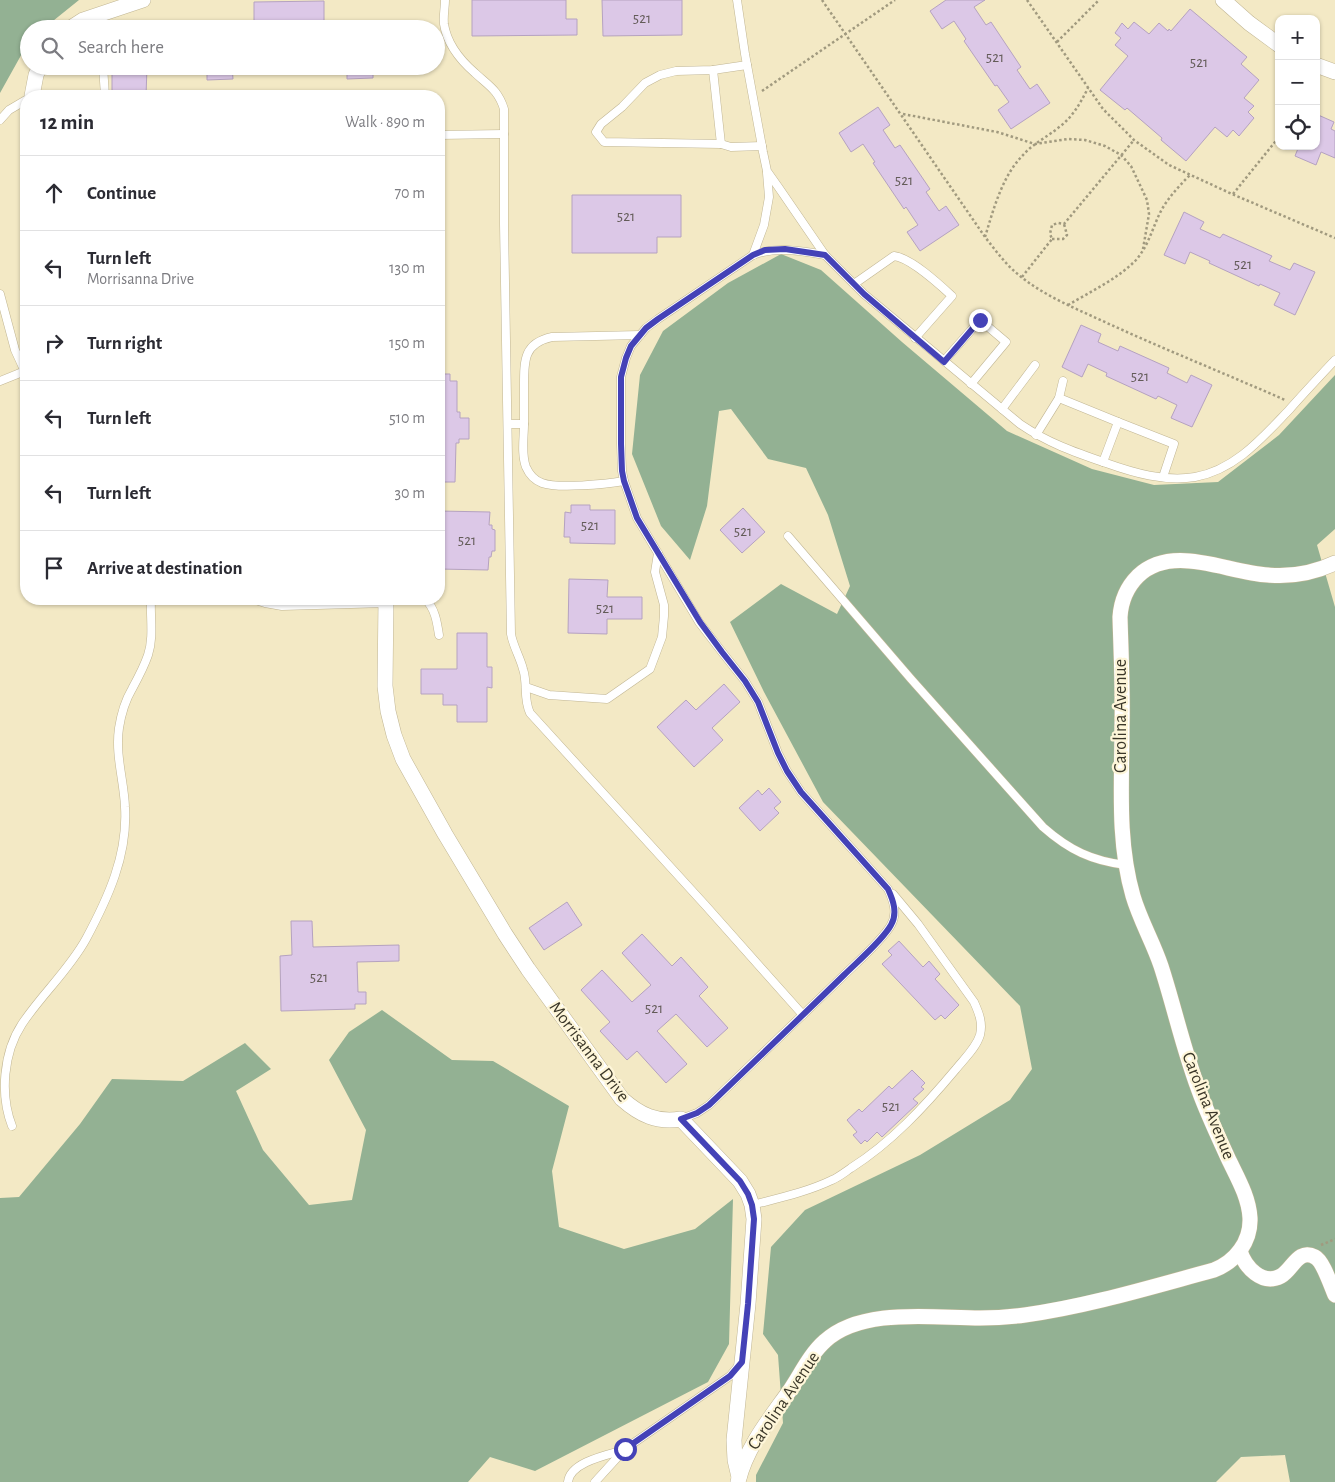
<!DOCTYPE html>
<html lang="en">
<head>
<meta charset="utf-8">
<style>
  body { margin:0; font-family:"Alegreya Sans",sans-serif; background:#f7f7f7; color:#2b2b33 }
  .controls { position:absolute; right:15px; top:15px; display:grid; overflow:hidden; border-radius:10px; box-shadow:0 1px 4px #0004 }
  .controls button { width:45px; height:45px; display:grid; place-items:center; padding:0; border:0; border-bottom:1px solid #e1e1e2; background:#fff; color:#2b2b33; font:25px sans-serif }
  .stop { position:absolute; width:15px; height:15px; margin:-11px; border:4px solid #4442b7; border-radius:50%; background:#fff }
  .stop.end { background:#4442b7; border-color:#fff; box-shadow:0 1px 5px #0008 }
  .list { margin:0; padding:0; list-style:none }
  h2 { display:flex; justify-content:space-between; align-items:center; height:65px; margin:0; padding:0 20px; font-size:21px }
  h2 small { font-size:16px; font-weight:400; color:#7c7c81 }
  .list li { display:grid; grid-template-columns:32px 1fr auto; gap:15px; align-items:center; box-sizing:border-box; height:75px; padding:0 20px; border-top:1px solid #e1e1e2 }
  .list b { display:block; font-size:19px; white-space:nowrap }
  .list p { margin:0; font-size:16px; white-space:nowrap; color:#7c7c81 }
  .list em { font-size:16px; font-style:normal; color:#7c7c81 }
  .icon { flex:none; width:28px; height:28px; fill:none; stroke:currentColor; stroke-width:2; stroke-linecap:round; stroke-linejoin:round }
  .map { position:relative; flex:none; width:1335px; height:1482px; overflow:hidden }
  .search { position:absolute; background:#fff; box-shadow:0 1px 4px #0004; left:20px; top:20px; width:425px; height:55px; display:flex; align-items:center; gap:12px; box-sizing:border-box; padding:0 18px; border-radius:28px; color:#7c7c81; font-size:19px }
  .panel { position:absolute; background:#fff; box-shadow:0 1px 4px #0004; left:20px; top:90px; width:425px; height:515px; border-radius:20px }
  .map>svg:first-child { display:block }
</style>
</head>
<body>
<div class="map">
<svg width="1335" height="1482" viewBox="0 0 1335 1482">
  <rect width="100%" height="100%" fill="#f3e9c5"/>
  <g fill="#93b193">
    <path d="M0 0H79L43 29H29V41L0 93Z"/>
    <path d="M781 254 821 270 902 342 1007 431 1092 469 1154 485 1218 482 1279 435 1335 375V529L1317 545 1335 607V1482H1290L1285 1455 1241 1457 1216 1482H756V1475L783 1423 778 1355 763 1334 771 1247 805 1210 920 1155 1010 1100 1032 1069 1020 1006 823 802 764 692 730 622 781 584 837 614 850 586 828 515 806 468 768 459 731 409 719 411 707 506 690 560 661 526 632 454 640 375 663 331 728 283Z"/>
    <path d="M382 1010 452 1060 493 1061 569 1106 552 1171 559 1227 624 1249 695 1229 733 1199 729 1344 708 1382 535 1471 490 1457 468 1482H0V1198L19 1197 80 1124 112 1079 183 1081 245 1043 271 1069 236 1091 263 1150 309 1205 352 1200 366 1130 329 1060 349 1032Z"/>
  </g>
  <g fill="#dcc8e7" stroke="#b5a2c0">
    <path d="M472 0H566V19H577V35L472 36Z"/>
    <path d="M602 0H682V35L603 36Z"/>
    <path d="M946 0H985L974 7 986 25 991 22 1021 67 1017 70 1030 89 1037 84 1050 103 1011 129 998 110 1009 102 997 85 995 86 964 41 966 39 954 21 942 29 930 11Z"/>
    <path d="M324 1V24H317V29H262V25H254V2Z"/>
    <path d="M1190 9 1247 57 1241 64 1259 80 1244 98 1254 106 1248 112 1254 118 1239 136 1233 130 1227 137 1215 127 1186 161 1161 140 1162 138 1127 108 1125 110 1100 90 1128 56 1115 45 1121 38 1115 33 1122 23 1128 29 1134 22 1149 34 1159 23 1168 31 1169 29 1171 31Z"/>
    <path d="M207 66H232L233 79 207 80Z"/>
    <path d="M347 66H373V78L347 79Z"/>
    <path d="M120 67H147L146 96H112V74H120Z"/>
    <path d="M878 107 890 125 883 130 895 148 900 145 930 189 926 192 939 211 946 206 959 225 920 251 907 232 918 225 906 207 904 209 873 163 875 162 863 144 851 152 839 133Z"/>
    <path d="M1316 114 1334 122 1331 129 1335 131V158L1321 152 1316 165 1295 156 1299 146H1316Z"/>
    <path d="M572 195H681V237H657V253H572Z"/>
    <path d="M1184 212 1204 222 1200 229 1220 238 1223 234 1272 256 1269 261 1290 270 1294 263 1315 272 1295 315 1274 305 1280 293 1260 284 1259 286 1209 263 1210 261 1190 252 1185 264 1164 255Z"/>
    <path d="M1081 325 1101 334 1098 342 1118 351 1120 346 1169 368 1167 373 1187 383 1191 375 1212 385 1192 427 1171 418 1177 405 1158 396 1156 399 1106 376 1107 373 1088 364 1082 377 1062 367Z"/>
    <path d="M439 374H450V381H457V412H460V418H469V439H459V443H456L455 482H439Z"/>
    <path d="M571 505H590V510H615V544L570 543V537H564L565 512 571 513Z"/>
    <path d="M743 508 765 532 742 553 720 530Z"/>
    <path d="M439 511 490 512 489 525H492V529L495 530V551H492L491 557H489L488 570 439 569Z"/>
    <path d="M569 579 608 580 607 597H642V619H607V634L568 633Z"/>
    <path d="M457 633H487V667H492V688L487 687V722H457V705H443V694H421V669H457Z"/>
    <path d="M724 684 740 702 712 728 723 740 694 767 657 727 686 700 696 710Z"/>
    <path d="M769 788 781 802 774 808 779 813 760 831 739 808 758 790 762 795Z"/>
    <path d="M567 902 582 925 544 950 529 928Z"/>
    <path d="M291 921H312L313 947 399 945V961L357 962 358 992H366V1004H355V1009L281 1011 280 956 292 955Z"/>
    <path d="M642 934 672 966 681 957 708 987 699 996 728 1028 707 1047 676 1014 657 1031 687 1064 666 1083 637 1051 627 1060 600 1031 610 1022 581 990 602 970 632 1002 651 985 622 953Z"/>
    <path d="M899 941 923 967 929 961 940 974 935 979 959 1005 945 1019 941 1015 935 1020 882 964 892 955 888 951Z"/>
    <path d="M912 1070 925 1083 921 1087 924 1089 913 1099 918 1103 882 1137 877 1132 867 1142 865 1140 861 1144 853 1135 857 1132 847 1120 859 1109 862 1112 889 1086 892 1089Z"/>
  </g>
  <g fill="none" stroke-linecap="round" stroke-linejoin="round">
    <g stroke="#c1b694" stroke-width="9">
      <g id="service">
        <path d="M445 0C445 8 443 16 444 24 447 44 460 60 475 73 489 86 498 90 504 109V224L511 634C513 646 520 657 523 669 528 683 523 699 530 713L706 906 803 1015"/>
        <path d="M737 0 745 54 763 152 767 171 779 188 825 255 864 294 1020 424C1048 443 1074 452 1106 463 1134 473 1165 482 1195 477 1235 470 1262 438 1289 410 1304 393 1320 376 1335 360"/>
        <path d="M95 15 99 29"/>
        <path d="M747 65 713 70 676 71 660 75 645 83 622 107 601 124 596 132 604 142 721 144 731 147 762 146"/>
        <path d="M103 66 105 96"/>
        <path d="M713 70 721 144"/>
        <path d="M0 120 9 110 26 100"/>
        <path d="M439 135 504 134"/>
        <path d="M753 255 764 225 769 197 767 173"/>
        <path d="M854 284 894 256C911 258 939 284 952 296L915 338"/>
        <path d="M0 294 15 350 26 374"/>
        <path d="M944 361 980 320 1006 342 971 384"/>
        <path d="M0 381 25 371"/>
        <path d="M1059 398 1063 381"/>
        <path d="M1002 409 1035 365"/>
        <path d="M508 424H524C524 437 521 454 526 467 529 474 534 480 542 483 558 489 606 484 624 481"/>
        <path d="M524 424C524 411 524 398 524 385 524 360 524 343 552 337L640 335"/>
        <path d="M1036 435 1059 398 1118 422"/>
        <path d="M1103 462 1118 422 1174 444 1163 477"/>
        <path d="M788 536 911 679 1043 827C1069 850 1092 861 1126 865"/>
        <path d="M252 599 265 603 282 606 386 603"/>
        <path d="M425 599C435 608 437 622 439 635"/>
        <path d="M526 687 549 695 607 699 650 669 662 637 664 616V605L655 572 658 553"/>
        <path d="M681 1119 697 1113 709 1105C753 1063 797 1020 841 978 855 964 882 941 891 925 898 913 893 900 888 889L801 792 787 771 778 753 758 702 745 681 722 652 699 622 637 518 624 481 622 471 621 444V377L626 358 631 346 646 328 658 319 753 255C776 246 801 251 825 255"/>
        <path d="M12 1126C0 1095 3 1053 22 1024 42 994 69 970 86 939 108 898 128 855 125 807 124 781 115 755 119 728 121 715 125 701 132 689 138 678 144 667 148 655 154 637 150 617 151 599"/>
        <path d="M752 1205C779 1198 807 1192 832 1180 839 1177 845 1172 851 1168 892 1142 925 1106 956 1069 964 1059 976 1048 980 1035 983 1023 979 1013 974 1002L918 924 893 894"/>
        <path d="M568 1482C570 1462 607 1455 624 1450"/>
        <path d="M595 1482 625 1449 730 1376 739 1365"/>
      </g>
    </g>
    <g stroke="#c1b694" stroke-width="16">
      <g id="minor">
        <path d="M1223 0 1249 23 1279 45"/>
        <path d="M69 29 83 20 143 0"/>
        <path d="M1316 65 1335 72"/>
        <path d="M32 96 36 75 40 66"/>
        <path d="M386 599 385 686 388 711 394 735 403 759 445 834 505 934 528 969 622 1099C640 1115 657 1123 681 1119L740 1181 748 1194 752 1205 754 1219 748 1304 734 1440 735 1460 739 1477"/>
        <path d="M1240 1251C1245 1267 1262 1286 1281 1276 1293 1269 1298 1248 1315 1257 1323 1261 1331 1286 1335 1295"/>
        <path d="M738 1482C746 1448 768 1421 788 1393 800 1376 809 1355 825 1341 862 1307 933 1318 980 1318 994 1318 1010 1317 1025 1315 1089 1306 1151 1287 1214 1270 1235 1262 1251 1242 1250 1218 1249 1197 1237 1177 1228 1158 1219 1138 1209 1117 1201 1096 1184 1053 1175 1009 1161 966 1153 942 1140 920 1133 896 1117 841 1122 783 1122 727 1123 690 1121 653 1120 617 1121 601 1126 588 1138 576 1173 543 1227 573 1268 575 1291 577 1314 573 1335 563"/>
      </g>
    </g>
    <g stroke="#a19a7f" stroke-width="2.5" stroke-dasharray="2.5 2.5" stroke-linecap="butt">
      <path d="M822 0 985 237C996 251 1006 265 1020 276 1046 297 1077 309 1107 323 1166 350 1226 374 1285 400"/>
      <path d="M1027 0 1103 109 1134 140 1169 165 1232 194 1335 238"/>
      <path d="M1057 42 1099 0"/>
      <path d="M1316 82V88"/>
      <path d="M762 91 895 0"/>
      <path d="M903 114 997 132 1035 144 1068 139 1085 140 1105 146 1121 155 1131 166 1147 200 1149 214 1143 249"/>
      <path d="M1233 194 1279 137"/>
      <path d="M985 237C994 208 1002 176 1024 154 1034 143 1047 137 1058 128 1072 118 1080 104 1088 88"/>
      <path d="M1052 239H1063L1067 235 1064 224"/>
      <path d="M1022 277 1052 239 1050 234 1052 225 1058 223 1064 224 1134 140"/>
      <path d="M1068 305C1090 292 1119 278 1136 260 1148 246 1152 230 1159 215 1166 200 1178 187 1190 175"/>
      <path d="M1321 1245 1335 1239"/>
    </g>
    <use href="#service" stroke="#fff" stroke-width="8"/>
    <use href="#minor" stroke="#fff" stroke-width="15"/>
  </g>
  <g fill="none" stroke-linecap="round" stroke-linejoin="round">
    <path stroke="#4442b7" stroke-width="6" d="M625 1449 730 1376 742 1362 748 1304 754 1219 752 1205 748 1194 740 1181 681 1119 697 1113 709 1105C754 1062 799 1019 844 975 857 962 883 940 891 925 898 913 893 900 888 889L801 792 787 771 778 753 758 702 745 681 722 652 700 622 637 518 624 481 622 471 621 444V377L626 358 631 346 646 328 658 319 753 255 765 250 785 249 825 255 864 294 944 362 980 320"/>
  </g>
  <g text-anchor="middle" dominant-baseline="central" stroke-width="4.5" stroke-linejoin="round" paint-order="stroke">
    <g font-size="15" fill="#635b58">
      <text x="642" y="18">521</text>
      <text x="995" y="57">521</text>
      <text x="1199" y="62">521</text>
      <text x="904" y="180">521</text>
      <text x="626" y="216">521</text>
      <text x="1243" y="264">521</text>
      <text x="1140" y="376">521</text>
      <text x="590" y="525">521</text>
      <text x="743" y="531">521</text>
      <text x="467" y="540">521</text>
      <text x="605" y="608">521</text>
      <text x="319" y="977">521</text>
      <text x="654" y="1008">521</text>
      <text x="891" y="1106">521</text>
    </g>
    <g font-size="18" fill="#3b3729" stroke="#fef6d9">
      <text transform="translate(1121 716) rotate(-90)">Carolina Avenue</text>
      <text transform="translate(589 1052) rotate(53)">Morrisanna Drive</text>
      <text transform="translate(1208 1106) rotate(68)">Carolina Avenue</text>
      <text transform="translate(784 1401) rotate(-56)">Carolina Avenue</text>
    </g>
  </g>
</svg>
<div class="controls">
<button>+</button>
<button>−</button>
<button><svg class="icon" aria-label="locate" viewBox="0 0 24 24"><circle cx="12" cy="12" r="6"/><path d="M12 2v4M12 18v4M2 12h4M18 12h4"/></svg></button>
</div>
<div class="stop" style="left:625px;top:1449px"></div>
<div class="stop end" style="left:980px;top:320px"></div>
<div class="search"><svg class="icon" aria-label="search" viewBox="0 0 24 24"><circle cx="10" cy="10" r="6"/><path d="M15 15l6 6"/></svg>Search here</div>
<section class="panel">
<h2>12 min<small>Walk · 890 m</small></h2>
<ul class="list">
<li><svg class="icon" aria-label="ahead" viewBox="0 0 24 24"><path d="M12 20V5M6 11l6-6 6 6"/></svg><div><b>Continue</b></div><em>70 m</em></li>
<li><svg class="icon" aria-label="left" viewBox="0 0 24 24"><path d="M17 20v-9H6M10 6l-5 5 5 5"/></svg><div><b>Turn left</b><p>Morrisanna Drive</p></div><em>130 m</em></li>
<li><svg class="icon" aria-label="right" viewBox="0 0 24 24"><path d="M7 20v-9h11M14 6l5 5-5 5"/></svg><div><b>Turn right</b></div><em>150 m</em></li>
<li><svg class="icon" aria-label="left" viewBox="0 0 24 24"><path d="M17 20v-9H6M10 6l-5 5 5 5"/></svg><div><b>Turn left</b></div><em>510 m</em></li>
<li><svg class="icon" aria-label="left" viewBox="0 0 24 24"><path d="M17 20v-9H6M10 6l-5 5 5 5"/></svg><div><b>Turn left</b></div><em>30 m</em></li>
<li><svg class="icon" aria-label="arrive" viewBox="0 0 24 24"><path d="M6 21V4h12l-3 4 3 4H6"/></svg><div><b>Arrive at destination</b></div></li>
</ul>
</section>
</div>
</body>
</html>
